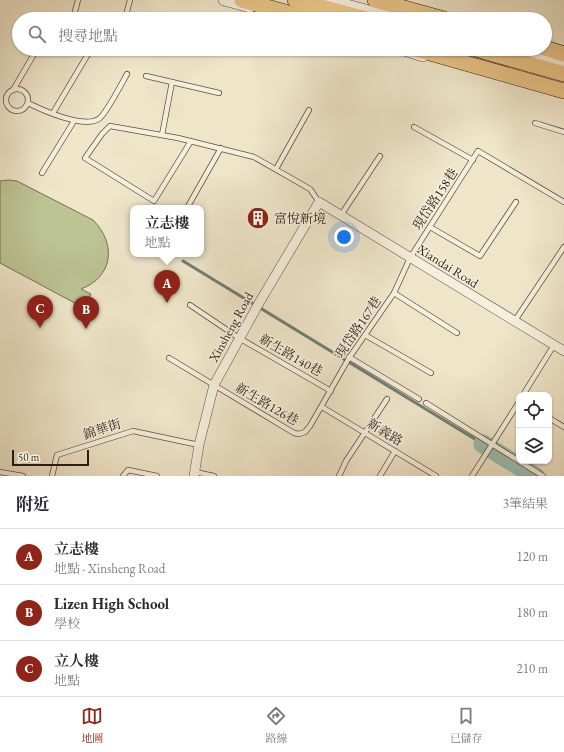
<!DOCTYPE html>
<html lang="zh-TW">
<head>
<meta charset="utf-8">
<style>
  body { margin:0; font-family:"EB Garamond","Noto Serif TC",serif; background:#f7f7f7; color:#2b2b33 }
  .controls { position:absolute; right:12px; bottom:12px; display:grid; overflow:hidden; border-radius:8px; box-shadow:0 1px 3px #0004 }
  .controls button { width:36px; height:36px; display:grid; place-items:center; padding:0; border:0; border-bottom:1px solid #e1e1e2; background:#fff; color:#2b2b33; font:20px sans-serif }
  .scale { position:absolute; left:12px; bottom:10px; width:77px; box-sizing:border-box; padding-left:4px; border:2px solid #2e1d13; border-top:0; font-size:11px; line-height:14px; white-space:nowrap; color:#2e1d13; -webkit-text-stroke:3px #f5efdd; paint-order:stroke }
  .you { position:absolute; left:344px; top:237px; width:14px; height:14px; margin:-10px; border:3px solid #fff; border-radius:50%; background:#1a73e8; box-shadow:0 0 0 6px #1a73e833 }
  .badge { display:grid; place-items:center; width:26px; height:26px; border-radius:50%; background:#8f2418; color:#fff; font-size:13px; font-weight:700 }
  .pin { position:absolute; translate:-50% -33px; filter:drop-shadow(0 1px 2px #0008) }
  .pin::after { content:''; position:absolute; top:21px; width:14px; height:12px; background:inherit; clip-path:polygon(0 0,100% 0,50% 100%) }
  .popup { position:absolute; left:130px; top:205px; width:74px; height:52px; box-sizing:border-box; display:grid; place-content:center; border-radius:8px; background:#fff; filter:drop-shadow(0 1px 3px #0005); font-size:13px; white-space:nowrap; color:#7c7c81 }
  .popup b { font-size:15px; color:#2b2b33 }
  .popup::after { content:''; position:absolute; left:50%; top:100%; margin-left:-8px; border:8px solid transparent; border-top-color:#fff }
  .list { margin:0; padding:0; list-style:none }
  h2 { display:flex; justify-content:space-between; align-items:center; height:52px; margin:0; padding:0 16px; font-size:17px }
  h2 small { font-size:13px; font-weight:400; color:#7c7c81 }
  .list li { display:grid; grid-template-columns:26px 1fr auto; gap:12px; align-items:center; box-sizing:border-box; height:56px; padding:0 16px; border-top:1px solid #e1e1e2 }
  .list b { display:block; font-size:15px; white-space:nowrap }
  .list p { margin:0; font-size:13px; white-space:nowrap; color:#7c7c81 }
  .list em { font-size:13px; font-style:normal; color:#7c7c81 }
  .icon { flex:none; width:22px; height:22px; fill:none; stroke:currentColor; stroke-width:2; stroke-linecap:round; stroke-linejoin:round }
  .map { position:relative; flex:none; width:564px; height:476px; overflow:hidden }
  .search { position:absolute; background:#fff; box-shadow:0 1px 3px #0004; left:12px; right:12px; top:12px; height:44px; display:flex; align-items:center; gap:10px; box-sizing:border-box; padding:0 14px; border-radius:22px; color:#7c7c81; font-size:15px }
  .sheet { height:220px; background:#fff }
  nav { display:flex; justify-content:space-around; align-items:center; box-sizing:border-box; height:56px; border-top:1px solid #e1e1e2; background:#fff; font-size:11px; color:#7c7c81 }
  nav a { display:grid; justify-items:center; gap:2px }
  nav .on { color:#8f2418 }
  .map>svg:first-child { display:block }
</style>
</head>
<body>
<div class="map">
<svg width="564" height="476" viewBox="0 0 564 476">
  <rect width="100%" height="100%" fill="#efe6ca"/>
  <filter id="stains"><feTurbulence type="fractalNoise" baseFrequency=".005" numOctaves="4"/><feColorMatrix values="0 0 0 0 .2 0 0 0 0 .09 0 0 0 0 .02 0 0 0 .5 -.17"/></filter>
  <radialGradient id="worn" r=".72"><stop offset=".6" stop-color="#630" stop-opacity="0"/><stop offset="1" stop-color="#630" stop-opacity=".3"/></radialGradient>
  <path fill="#bcc494" stroke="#757054" d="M8 180 17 181 93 220C117 244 113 277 81 289L91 294 84 308 0 263V181Z"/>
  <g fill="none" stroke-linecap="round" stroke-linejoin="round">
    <path stroke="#6f7f74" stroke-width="3" d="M183 261 483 444"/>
    <path stroke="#9ac0b4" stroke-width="19" d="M483 444 535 476"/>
    <g stroke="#5e4f41" stroke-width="6">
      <g id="service">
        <path d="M73 19 78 0"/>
        <path d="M125 19 130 0"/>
        <path d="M146 76 219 93"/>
        <circle cx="17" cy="100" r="11"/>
        <path d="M13 90 37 49"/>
        <path d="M28 103C42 110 86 130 100 118 108 110 121 85 127 74"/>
        <path d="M53 113 91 49"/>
        <path d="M535 123 564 132"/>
        <path d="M414 127 473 160"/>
        <path d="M162 135 172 82"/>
        <path d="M191 141 154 201 85 158 102 134 110 126 178 138 254 157 310 189 319 202"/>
        <path d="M276 169 309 110"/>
        <path d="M42 173 74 121"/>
        <path d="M187 208 221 148"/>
        <path d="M341 215 380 156"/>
        <path d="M430 227 480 256 516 202"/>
        <path d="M394 293 457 333"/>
        <path d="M190 305 239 338 331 391"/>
        <path d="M514 322 564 247"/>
        <path d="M365 335 431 373"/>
        <path d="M349 357 419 399"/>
        <path d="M169 358 294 433 299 434 305 432 310 426 349 358 394 293 410 258 478 151 564 202"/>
        <path d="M523 395 554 345"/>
        <path d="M426 403 519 461"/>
        <path d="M322 407 436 476"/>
        <path d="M549 418 564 427"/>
        <path d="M519 461 543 476"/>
        <path d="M0 472 23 476"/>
        <path d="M195 472 214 476"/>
        <path d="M52 476 57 455 133 431 199 445"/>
        <path d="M123 476 128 470 157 476"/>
        <path d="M339 476 346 461 387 399"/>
        <path d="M380 476 395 451"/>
        <path d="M472 476 519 402"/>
      </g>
    </g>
    <g stroke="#5e4f41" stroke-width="10">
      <path id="minor" d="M194 476 199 445 214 385 259 303 319 202 564 351"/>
    </g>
    <g stroke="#5e4f41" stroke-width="12">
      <g id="tertiary">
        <path d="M224 0 250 7"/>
        <path d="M328 0 399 19"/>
        <path d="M401 49 423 56"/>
        <path d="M506 49 564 66"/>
      </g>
    </g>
    <g stroke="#2e1d13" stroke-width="16">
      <g id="trunk">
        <path d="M242 0 310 19"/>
        <path d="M295 0 366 19"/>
        <path d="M375 0 444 19"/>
        <path d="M545 48 564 54"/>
        <path d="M416 49 564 91"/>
        <path d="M476 49 564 74"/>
      </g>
    </g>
    <use href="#service" stroke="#f5efdd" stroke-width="4.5"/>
    <use href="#minor" stroke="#f5efdd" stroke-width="9"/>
    <use href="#tertiary" stroke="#f5efdd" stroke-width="11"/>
    <use href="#trunk" stroke="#e8c385" stroke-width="15"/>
  </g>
  <defs>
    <g id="building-disc" transform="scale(1.15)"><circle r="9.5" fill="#8f2418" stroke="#f5efdd"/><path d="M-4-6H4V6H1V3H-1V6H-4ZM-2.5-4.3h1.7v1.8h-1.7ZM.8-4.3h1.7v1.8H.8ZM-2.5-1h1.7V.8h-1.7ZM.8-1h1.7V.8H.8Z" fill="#fff"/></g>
  </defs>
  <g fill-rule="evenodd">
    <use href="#building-disc" x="258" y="218"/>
  </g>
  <g text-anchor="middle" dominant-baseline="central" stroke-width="3" stroke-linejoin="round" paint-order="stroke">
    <g font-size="13" fill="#2e1d13" stroke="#f5efdd">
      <text transform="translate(435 199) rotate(-57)">現岱路158巷</text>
      <text transform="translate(448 266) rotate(32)">Xiandai Road</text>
      <text transform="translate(231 327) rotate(-61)">Xinsheng Road</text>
      <text transform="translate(358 327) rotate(-56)">現岱路167巷</text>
      <text transform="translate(291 355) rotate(30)">新生路140巷</text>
      <text transform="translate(267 404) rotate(30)">新生路126巷</text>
      <text transform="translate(102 429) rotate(-18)">錦華街</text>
      <text transform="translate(385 432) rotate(31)">新義路</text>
    </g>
    <g font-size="13" fill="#2e1d13" stroke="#f5efdd" text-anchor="start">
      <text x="274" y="218">富悅新境</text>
    </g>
  </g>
  <rect width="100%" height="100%" filter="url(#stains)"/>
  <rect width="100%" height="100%" fill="url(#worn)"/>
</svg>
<div class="controls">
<button><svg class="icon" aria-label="locate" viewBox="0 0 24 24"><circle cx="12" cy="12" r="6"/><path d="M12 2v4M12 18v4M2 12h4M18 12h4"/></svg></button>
<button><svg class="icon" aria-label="layers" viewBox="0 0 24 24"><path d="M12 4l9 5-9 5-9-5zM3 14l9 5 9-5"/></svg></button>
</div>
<div class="scale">50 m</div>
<div class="you"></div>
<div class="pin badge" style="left:167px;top:303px">A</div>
<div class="popup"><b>立志樓</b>地點</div>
<div class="pin badge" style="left:86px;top:329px">B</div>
<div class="pin badge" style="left:40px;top:328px">C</div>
<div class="search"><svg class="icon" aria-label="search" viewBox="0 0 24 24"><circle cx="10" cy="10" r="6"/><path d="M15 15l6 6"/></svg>搜尋地點</div>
</div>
<section class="sheet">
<h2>附近<small>3筆結果</small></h2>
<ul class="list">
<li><span class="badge">A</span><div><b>立志樓</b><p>地點 · Xinsheng Road</p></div><em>120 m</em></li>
<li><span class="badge">B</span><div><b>Lizen High School</b><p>學校</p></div><em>180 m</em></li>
<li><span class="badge">C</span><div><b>立人樓</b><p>地點</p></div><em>210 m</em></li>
</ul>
</section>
<nav>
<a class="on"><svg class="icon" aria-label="map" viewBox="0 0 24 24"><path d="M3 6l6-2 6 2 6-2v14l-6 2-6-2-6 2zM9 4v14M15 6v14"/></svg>地圖</a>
<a><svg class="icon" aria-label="directions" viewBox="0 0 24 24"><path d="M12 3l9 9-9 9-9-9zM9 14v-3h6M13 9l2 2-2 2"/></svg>路線</a>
<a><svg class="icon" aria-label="saved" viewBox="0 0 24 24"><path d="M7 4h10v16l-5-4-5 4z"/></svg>已儲存</a>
</nav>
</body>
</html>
